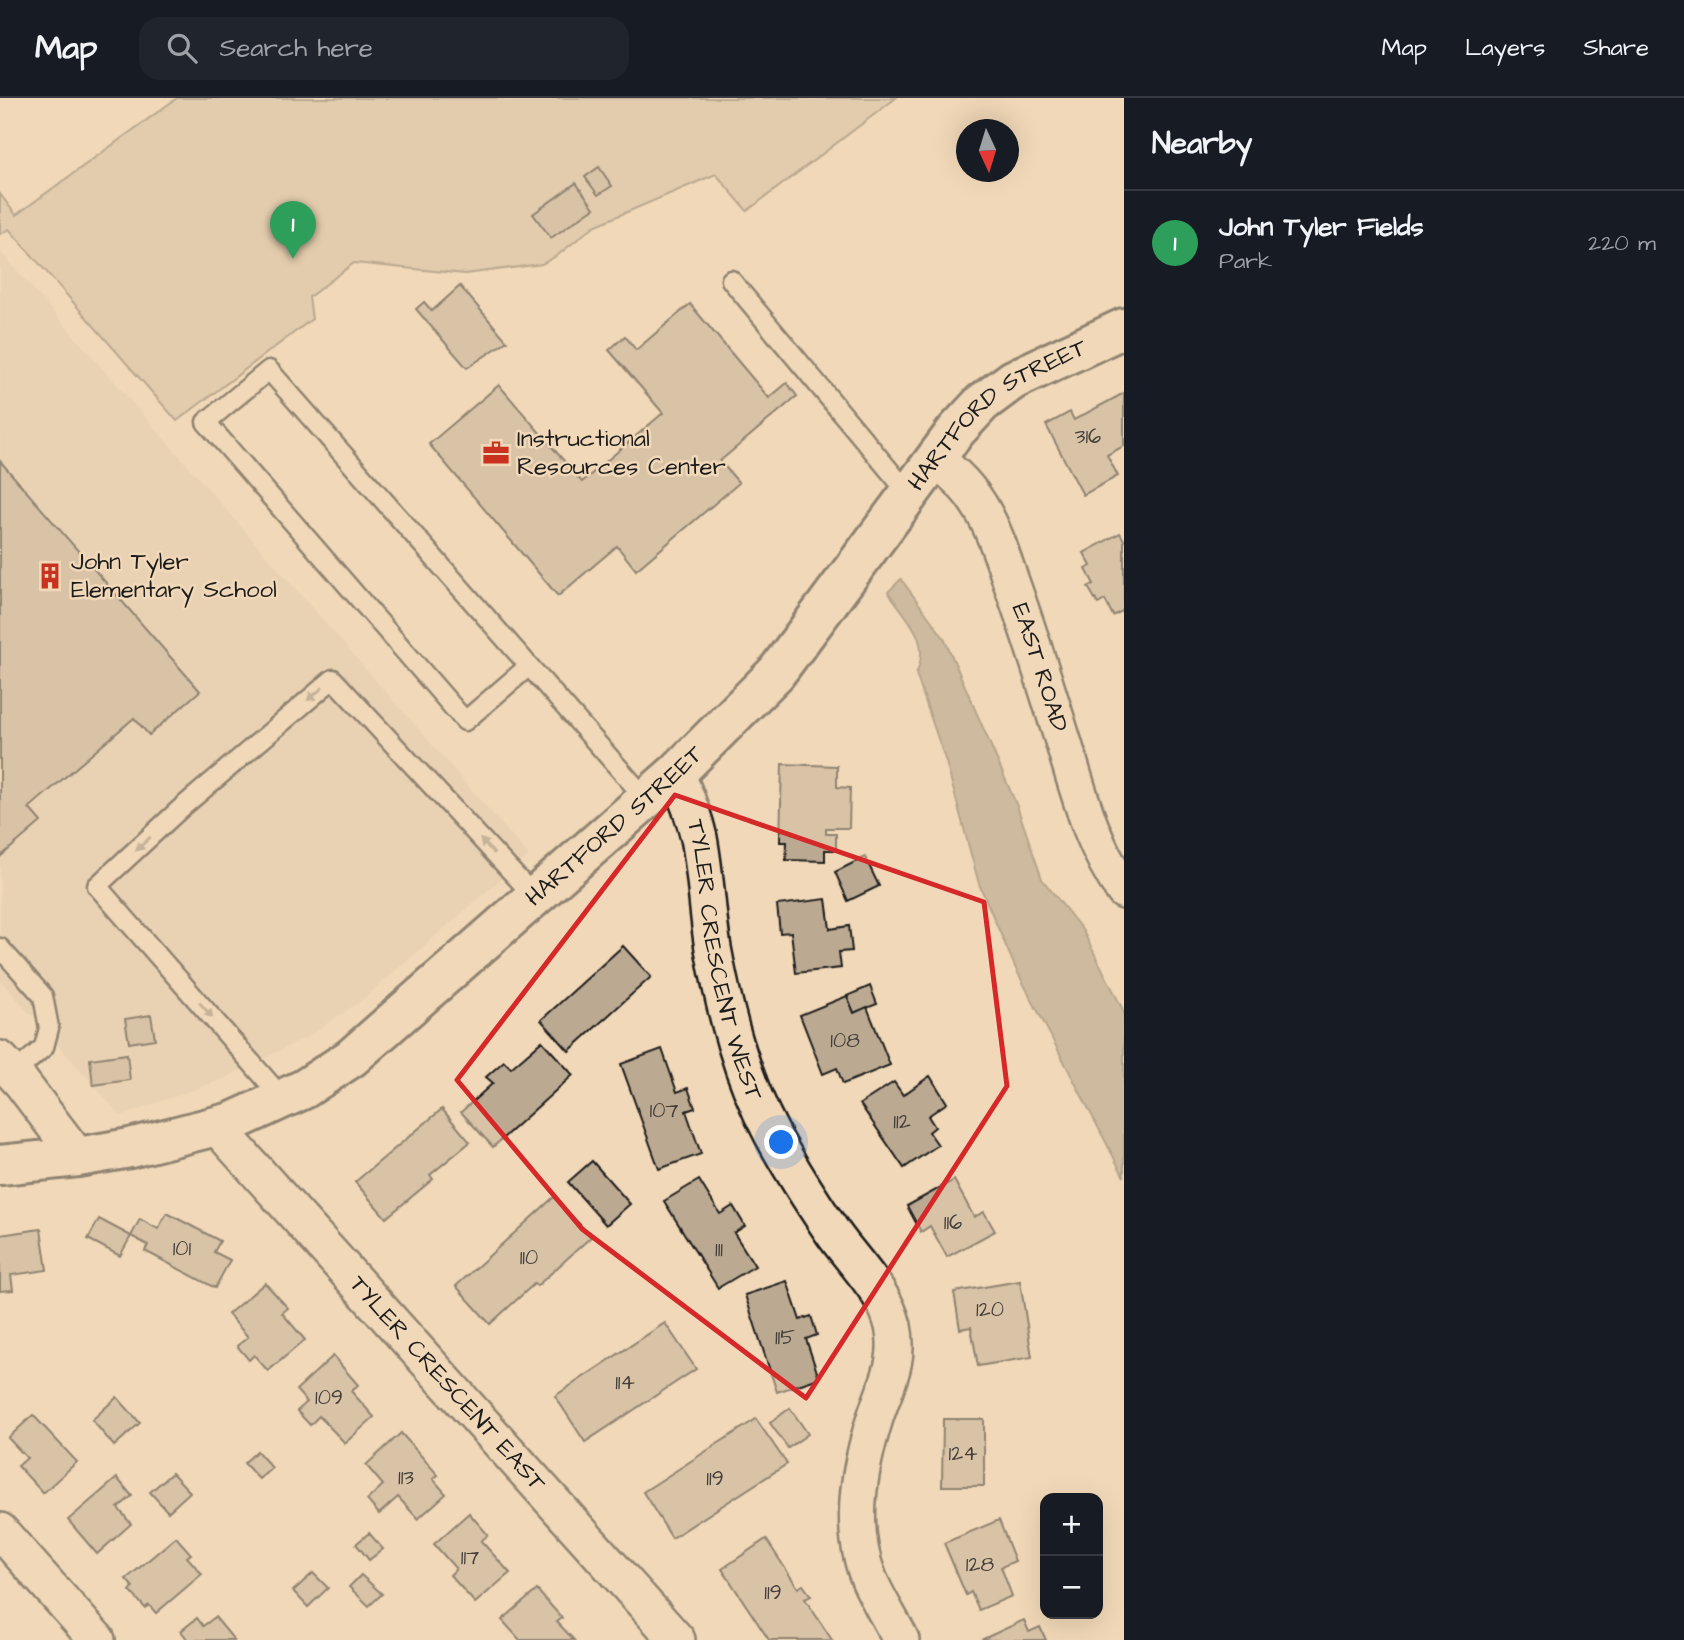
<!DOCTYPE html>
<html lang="en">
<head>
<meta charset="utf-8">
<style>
  body { margin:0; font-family:"Architects Daughter",sans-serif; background:#20242c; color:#f1f3f6 }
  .controls { position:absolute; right:21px; bottom:21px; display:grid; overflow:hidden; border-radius:14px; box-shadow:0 7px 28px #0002 }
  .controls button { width:63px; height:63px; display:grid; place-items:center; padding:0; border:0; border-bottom:2px solid #363941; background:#171b24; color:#f1f3f6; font:35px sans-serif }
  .compass { position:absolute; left:956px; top:21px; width:63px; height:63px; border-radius:50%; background:#171b24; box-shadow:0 7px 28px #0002; rotate:176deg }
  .you { position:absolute; left:782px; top:1045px; width:24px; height:24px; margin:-18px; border:5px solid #fff; border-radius:50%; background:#1a73e8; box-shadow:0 0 0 10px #1a73e833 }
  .badge { display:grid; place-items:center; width:46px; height:46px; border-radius:50%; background:#7c3aed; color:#fff; font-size:23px; font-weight:700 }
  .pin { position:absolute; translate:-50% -58px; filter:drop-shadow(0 2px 4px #0008) }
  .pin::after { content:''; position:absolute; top:37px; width:24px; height:21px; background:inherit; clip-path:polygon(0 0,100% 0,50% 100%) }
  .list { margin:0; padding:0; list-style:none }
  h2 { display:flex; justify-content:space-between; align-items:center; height:91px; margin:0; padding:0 28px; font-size:30px }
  h2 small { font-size:23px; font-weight:400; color:#9ea1a6 }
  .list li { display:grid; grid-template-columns:46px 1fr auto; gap:21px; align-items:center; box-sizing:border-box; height:105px; padding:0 28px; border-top:2px solid #363941 }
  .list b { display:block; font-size:26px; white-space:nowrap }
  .list p { margin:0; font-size:23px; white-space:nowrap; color:#9ea1a6 }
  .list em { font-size:23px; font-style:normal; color:#9ea1a6 }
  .icon { flex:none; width:38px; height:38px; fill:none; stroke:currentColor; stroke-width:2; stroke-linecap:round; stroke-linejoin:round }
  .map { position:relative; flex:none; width:1124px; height:1542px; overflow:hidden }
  header { display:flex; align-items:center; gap:42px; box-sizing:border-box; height:98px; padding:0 35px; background:#171b24; border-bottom:2px solid #363941 }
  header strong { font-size:33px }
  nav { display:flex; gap:38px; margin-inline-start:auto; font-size:24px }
  .search { width:490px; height:63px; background:#20242c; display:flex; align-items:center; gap:18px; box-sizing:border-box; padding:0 24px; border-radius:21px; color:#9ea1a6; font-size:26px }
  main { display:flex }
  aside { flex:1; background:#171b24 }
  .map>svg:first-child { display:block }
</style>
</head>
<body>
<header>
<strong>Map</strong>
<div class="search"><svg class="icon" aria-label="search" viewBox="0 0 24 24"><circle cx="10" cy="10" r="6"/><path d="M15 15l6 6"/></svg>Search here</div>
<nav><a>Map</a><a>Layers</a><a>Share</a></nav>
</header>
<main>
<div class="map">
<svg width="1124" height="1542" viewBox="0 0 1124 1542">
  <rect width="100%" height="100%" fill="#f1d8b8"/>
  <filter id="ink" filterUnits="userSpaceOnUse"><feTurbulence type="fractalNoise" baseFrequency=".0143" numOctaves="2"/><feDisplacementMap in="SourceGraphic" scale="14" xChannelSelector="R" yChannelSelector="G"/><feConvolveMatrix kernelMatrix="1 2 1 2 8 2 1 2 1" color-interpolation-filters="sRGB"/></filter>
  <g filter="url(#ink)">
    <path fill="#e1caad" d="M0 153 529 757 361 903 307 939 221 982 121 1018 0 882Z"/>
    <path fill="#d2bca1" stroke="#776c5e" stroke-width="2" d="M177 0H896L747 113 716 76 594 128 558 157 542 166 465 176 354 165 309 199 312 221 177 323 9 131 0 136V96L16 117Z"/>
    <path fill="#a59581" stroke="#6e6559" stroke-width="2" d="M901 481 944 540 1017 708 1042 781 1083 833 1124 914V1079L1016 871 979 786 946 664 916 576C932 542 907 521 888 494Z"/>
    <g fill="#bca992" stroke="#1c1c1c" stroke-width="2">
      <path d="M599 69 612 88 598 97 585 79Z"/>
      <path d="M576 85 594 110 551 140 533 116Z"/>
      <path d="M460 188 507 243 467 270 416 211 424 204 432 213Z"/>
      <path d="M690 206 769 300 787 285 797 298 720 363 739 385 636 472 617 448 558 498 429 346 499 287 582 384 663 315 609 252 625 238 636 252Z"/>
      <path d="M1124 295V348L1107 357 1118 378 1083 397 1046 327 1070 314 1074 322Z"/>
      <path d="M0 363 200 593 149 637 134 620 29 710 41 724 0 759Z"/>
      <path d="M1120 435 1124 442V512L1113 518 1105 502 1098 506 1088 489 1094 486 1086 471 1091 468 1084 455Z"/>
      <path d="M782 666 837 668V689L850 690 849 730H826V736H836V752H825V763L786 762 787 744H780Z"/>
      <path d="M865 759 879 788 848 803 835 774Z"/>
      <path d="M826 801 830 831 849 828 852 853 839 854 841 870 796 875 791 834 780 835 777 807Z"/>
      <path d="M623 848 651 879 569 953 541 922Z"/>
      <path d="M870 888 877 906 854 915 847 898Z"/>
      <path d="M847 898 854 915 867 909 890 967 843 986 837 970 823 976 800 917Z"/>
      <path d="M151 917 155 941 129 945 125 921Z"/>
      <path d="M542 943 573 977 493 1049 461 1014 493 985 486 979 504 963 511 970Z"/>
      <path d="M662 951 677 994 688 990 695 1010 686 1013 701 1056 659 1071 621 966Z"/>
      <path d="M127 956 130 982 93 987 90 961Z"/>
      <path d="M930 978 947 1005 928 1018 935 1029 929 1034 938 1047 904 1070 860 1006 894 984 903 997Z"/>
      <path d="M442 1011 470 1044 430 1077 433 1081 386 1120 355 1084Z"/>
      <path d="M592 1063 630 1106 606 1127 568 1084Z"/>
      <path d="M699 1082 720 1116 733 1108 745 1128 734 1135 755 1168 718 1190 664 1103Z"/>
      <path d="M954 1082 974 1119 984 1114 995 1133 947 1159 930 1128 921 1134 907 1108Z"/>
      <path d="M554 1099 591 1139 537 1188 534 1186 490 1226 456 1188Z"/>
      <path d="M167 1115 220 1143 214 1154 230 1162 215 1190 145 1153 148 1147 131 1138 140 1121 158 1131Z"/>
      <path d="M99 1121 131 1138 120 1158 88 1141Z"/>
      <path d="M41 1131 47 1172 11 1177 13 1192 0 1193V1137Z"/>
      <path d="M787 1183 800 1222 811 1218 817 1237 806 1241 819 1280 777 1294 745 1197Z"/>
      <path d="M1020 1183 1032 1259 978 1268 971 1229 960 1231 954 1194Z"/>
      <path d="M265 1185 288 1210 282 1215 305 1242 268 1273 254 1257 249 1262 237 1248 248 1239 228 1216Z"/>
      <path d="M665 1225 696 1271 585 1344 555 1298Z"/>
      <path d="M333 1258 358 1287 351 1293 374 1319 345 1345 319 1318 310 1327 297 1313 307 1304 296 1292Z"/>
      <path d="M117 1299 140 1325 114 1348 92 1322Z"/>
      <path d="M790 1310 808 1336 788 1350 770 1325Z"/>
      <path d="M33 1317 77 1364 43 1395 18 1368 27 1360 8 1340Z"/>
      <path d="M756 1321 787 1366 672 1440 643 1394Z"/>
      <path d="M943 1321H984V1388H942Z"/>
      <path d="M401 1335 438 1377 433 1381 446 1396 418 1421 398 1399 379 1416 367 1402 383 1387 366 1367Z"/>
      <path d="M257 1353 272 1370 259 1381 244 1365Z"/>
      <path d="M172 1375 190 1394 168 1414 150 1394Z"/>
      <path d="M117 1380 132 1398 118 1410 131 1426 97 1456 68 1422Z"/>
      <path d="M469 1415 488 1437 481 1443 510 1475 475 1505 450 1477 456 1471 434 1446Z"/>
      <path d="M999 1422 1015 1463 1001 1469 1012 1498 979 1512 971 1494 966 1497 944 1445Z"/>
      <path d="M369 1435 383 1451 369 1462 356 1446Z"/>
      <path d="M176 1439 191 1456 187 1459 202 1476 156 1515 149 1507 145 1510 130 1493 133 1489 126 1481Z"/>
      <path d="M766 1441 798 1490 803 1487 811 1498 805 1501 832 1542H769L722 1471Z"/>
      <path d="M313 1475 328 1490 308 1509 293 1493Z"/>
      <path d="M361 1477 382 1496 369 1508 349 1489Z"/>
      <path d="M537 1492 562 1520 557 1524 574 1542H520L502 1522Z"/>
      <path d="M215 1519 234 1542H188L181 1533 197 1520 203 1528Z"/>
      <path d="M1024 1522 1029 1534 1040 1529 1046 1542H981Z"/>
    </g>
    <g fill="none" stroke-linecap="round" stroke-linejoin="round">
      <g stroke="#1c1c1c" stroke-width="23">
        <g id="service">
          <path d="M731 182 909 396"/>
          <path d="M529 568 465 623 206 324 269 272 646 701"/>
          <path d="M0 850 43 898 49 930 44 949 13 976"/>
          <path d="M284 1002 97 788 180 711 333 581 534 798"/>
        </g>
      </g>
      <g stroke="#1c1c1c" stroke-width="40">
        <g id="minor">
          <path id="s1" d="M935 361C987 398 995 439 1015 495 1033 545 1048 595 1064 646 1080 699 1092 747 1124 793"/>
          <path id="s2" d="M676 675C685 695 694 718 699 740 706 776 707 814 713 850 725 915 741 978 772 1036 790 1070 812 1104 833 1135 854 1165 885 1193 893 1228 901 1264 885 1288 875 1320 859 1371 848 1430 869 1481 878 1502 891 1522 901 1542"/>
          <path d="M0 961 21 984 78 1059"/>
          <path id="s3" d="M217 1029 677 1542"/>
          <path d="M0 1433 97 1542"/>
        </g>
      </g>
      <g stroke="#1c1c1c" stroke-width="44">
        <g id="tertiary">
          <path id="s4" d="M0 1067 78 1059 130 1050 232 1024 304 991 351 960 676 675 776 575 956 333 982 305 1013 282 1124 230"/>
        </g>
      </g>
      <use href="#service" stroke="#f1d8b8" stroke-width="18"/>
      <use href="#minor" stroke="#f1d8b8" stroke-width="35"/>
      <use href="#tertiary" stroke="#f1d8b8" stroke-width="38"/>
    </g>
    <defs><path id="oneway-solid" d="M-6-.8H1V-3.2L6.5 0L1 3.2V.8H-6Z" transform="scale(1.75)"/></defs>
    <g fill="#918372">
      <use href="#oneway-solid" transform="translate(315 596) rotate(140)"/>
      <use href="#oneway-solid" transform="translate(143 746) rotate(137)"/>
      <use href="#oneway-solid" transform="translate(487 748) rotate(-133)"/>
      <use href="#oneway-solid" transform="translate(206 912) rotate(49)"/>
    </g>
  </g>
  <path d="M0 0H1124V1542H0ZM675 697 984 804 1007 988 806 1300 582 1131 457 982Z" fill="#f1d8b8" fill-opacity=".55" fill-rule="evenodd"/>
  <path fill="none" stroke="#d62828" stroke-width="5" stroke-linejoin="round" d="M675 697 984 804 1007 988 806 1300 582 1131 457 982Z"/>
  <defs>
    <g id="office-bare" transform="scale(2.1)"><path d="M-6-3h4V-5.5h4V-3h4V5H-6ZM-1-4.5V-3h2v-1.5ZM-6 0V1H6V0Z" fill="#c8321e" stroke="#f1d8b8" stroke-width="2.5" paint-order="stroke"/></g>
    <g id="building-bare" transform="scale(2.1)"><path d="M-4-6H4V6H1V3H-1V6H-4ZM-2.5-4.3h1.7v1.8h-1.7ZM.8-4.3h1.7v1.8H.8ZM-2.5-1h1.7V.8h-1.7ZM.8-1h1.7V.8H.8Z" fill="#c8321e" stroke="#f1d8b8" stroke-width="2.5" paint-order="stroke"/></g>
  </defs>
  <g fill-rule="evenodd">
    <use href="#office-bare" x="496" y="355"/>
    <use href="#building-bare" x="50" y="478"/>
  </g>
  <g text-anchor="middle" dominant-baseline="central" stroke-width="5" stroke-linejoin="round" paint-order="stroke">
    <g font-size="21" fill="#443f3a">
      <text x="1088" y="338">316</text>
      <text x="845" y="942">108</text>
      <text x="664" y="1012">107</text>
      <text x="902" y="1023">112</text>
      <text x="953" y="1124">116</text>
      <text x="182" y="1150">101</text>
      <text x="719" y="1151">111</text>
      <text x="529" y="1159">110</text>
      <text x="990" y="1211">120</text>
      <text x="785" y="1239">115</text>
      <text x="625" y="1284">114</text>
      <text x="329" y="1299">109</text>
      <text x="963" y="1355">124</text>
      <text x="406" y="1379">113</text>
      <text x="715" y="1380">119</text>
      <text x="470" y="1459">117</text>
      <text x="980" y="1466">128</text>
      <text x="773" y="1494">119</text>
    </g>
    <g font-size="24" fill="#1c1c1c" stroke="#f1d8b8">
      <text stroke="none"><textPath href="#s4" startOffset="1290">HARTFORD STREET</textPath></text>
      <text stroke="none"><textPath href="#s1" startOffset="238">EAST ROAD</textPath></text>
      <text stroke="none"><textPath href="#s4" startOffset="723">HARTFORD STREET</textPath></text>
      <text stroke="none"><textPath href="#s2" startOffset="194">TYLER CRESCENT WEST</textPath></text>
      <text stroke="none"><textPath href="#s3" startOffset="345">TYLER CRESCENT EAST</textPath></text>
    </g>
    <g font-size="24" fill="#1c1c1c" stroke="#f1d8b8" text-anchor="start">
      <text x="517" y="341">Instructional<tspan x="517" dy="28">Resources Center</tspan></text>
      <text x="71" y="464">John Tyler<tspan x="71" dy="28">Elementary School</tspan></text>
    </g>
  </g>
</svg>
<div class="controls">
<button>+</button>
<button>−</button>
</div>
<svg class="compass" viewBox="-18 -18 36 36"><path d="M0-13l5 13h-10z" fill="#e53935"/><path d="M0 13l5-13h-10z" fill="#9ea1a6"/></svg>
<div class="you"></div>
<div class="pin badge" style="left:293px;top:161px;background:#2e9e5b">1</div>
</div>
<aside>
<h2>Nearby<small></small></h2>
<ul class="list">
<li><span class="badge" style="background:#2e9e5b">1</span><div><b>John Tyler Fields</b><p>Park</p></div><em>220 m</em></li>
</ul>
</aside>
</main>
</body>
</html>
